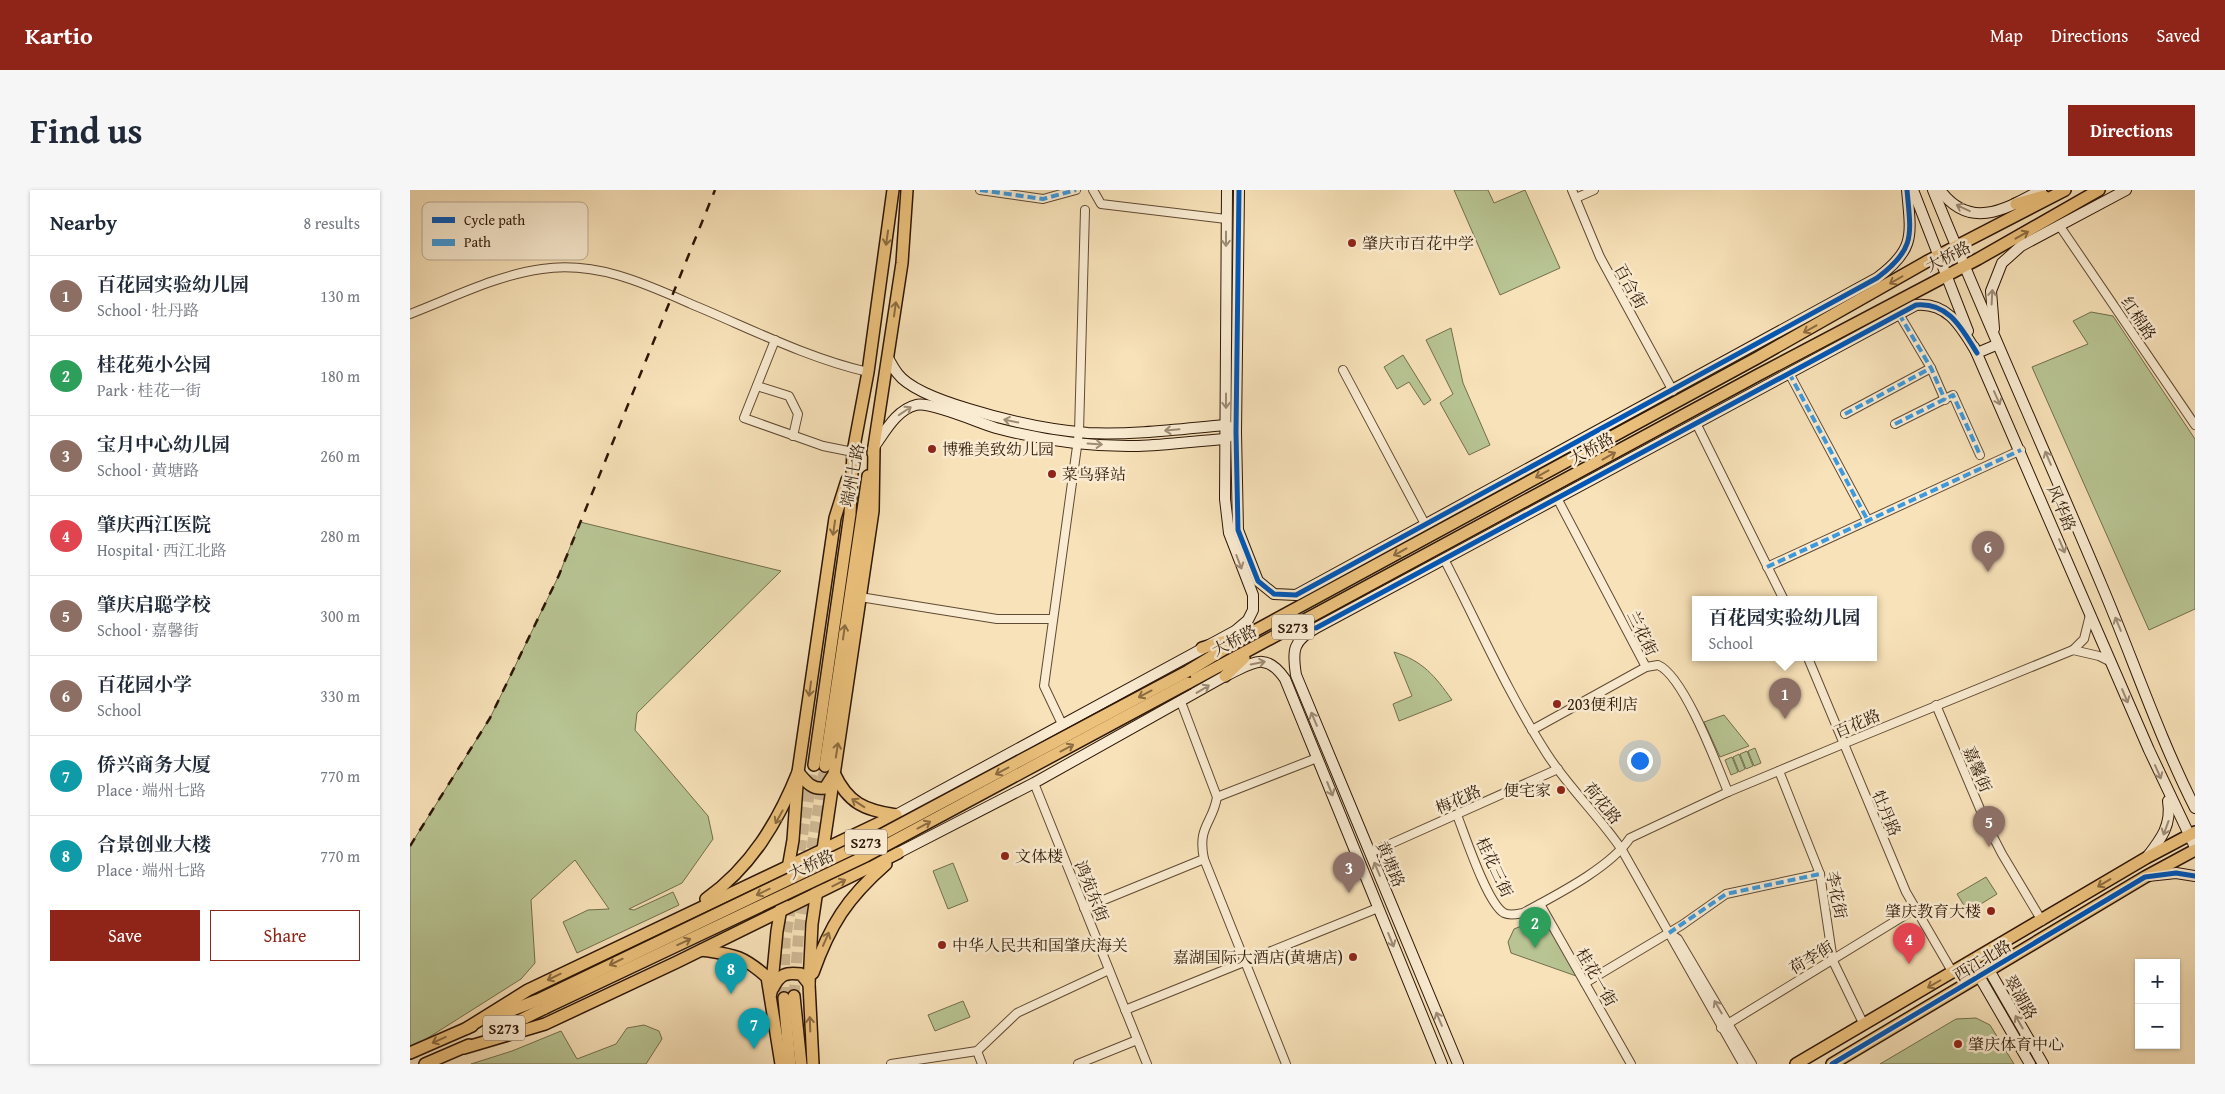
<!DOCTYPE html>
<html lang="en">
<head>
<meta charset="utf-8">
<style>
  body { margin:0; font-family:"Gentium Book Plus","Noto Serif SC",serif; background:#f6f6f7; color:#1f2937 }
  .controls { position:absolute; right:15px; bottom:15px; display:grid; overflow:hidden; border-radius:0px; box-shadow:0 1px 4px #0004 }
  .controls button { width:45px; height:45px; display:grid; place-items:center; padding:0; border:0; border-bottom:1px solid #e0e1e3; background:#fff; color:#1f2937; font:25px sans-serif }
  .you { position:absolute; left:1229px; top:570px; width:18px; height:18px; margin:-12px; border:4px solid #fff; border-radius:50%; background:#1a73e8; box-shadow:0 0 0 8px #1a73e833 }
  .badge { display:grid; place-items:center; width:32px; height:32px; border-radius:50%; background:#8f2418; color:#fff; font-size:16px; font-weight:700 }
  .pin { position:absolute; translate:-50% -41px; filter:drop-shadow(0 1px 2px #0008) }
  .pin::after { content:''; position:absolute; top:26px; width:18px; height:15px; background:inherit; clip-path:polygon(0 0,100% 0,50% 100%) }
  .popup { position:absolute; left:1282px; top:406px; width:185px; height:65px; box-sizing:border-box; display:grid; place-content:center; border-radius:0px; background:#fff; filter:drop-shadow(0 1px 4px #0005); font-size:16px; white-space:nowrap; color:#747a83 }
  .popup b { font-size:19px; color:#1f2937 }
  .popup::after { content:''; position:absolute; left:50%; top:100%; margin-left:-10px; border:10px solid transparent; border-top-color:#fff }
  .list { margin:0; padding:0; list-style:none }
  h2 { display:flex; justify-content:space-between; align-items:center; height:65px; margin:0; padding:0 20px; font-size:21px }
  h2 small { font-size:16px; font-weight:400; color:#747a83 }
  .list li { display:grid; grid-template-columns:32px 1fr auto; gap:15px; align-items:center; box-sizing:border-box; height:80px; padding:0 20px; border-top:1px solid #e0e1e3 }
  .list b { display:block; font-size:19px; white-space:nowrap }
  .list p { margin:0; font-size:16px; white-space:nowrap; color:#747a83 }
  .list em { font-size:16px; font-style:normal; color:#747a83 }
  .actions { display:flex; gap:10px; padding:15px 20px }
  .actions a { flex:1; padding:11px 0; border:1px solid #8f2418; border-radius:0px; text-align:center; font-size:18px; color:#8f2418 }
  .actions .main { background:#8f2418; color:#fff }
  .map { position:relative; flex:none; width:1785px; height:874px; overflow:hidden; border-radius:0px }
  header { display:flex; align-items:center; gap:30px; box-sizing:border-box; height:70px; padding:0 25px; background:#8f2418; color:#fff }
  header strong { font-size:24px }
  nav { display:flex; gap:28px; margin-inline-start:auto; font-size:18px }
  .intro { display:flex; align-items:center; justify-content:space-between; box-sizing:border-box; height:120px; padding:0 30px }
  h1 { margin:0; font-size:35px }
  .button { padding:12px 22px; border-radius:0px; background:#8f2418; color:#fff; font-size:18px; font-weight:700 }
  main { display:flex; gap:30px; padding:0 30px }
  aside { flex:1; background:#fff; border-radius:0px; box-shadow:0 1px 4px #0004 }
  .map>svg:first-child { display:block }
</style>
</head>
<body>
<header>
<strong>Kartio</strong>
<nav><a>Map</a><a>Directions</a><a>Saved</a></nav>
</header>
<div class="intro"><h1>Find us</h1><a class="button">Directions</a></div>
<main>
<aside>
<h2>Nearby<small>8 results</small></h2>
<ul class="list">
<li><span class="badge" style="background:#8d6e63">1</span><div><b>百花园实验幼儿园</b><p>School · 牡丹路</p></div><em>130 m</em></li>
<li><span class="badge" style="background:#2e9e5b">2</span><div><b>桂花苑小公园</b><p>Park · 桂花一街</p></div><em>180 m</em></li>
<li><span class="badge" style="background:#8d6e63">3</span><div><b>宝月中心幼儿园</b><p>School · 黄塘路</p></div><em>260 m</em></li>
<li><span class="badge" style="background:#e0444e">4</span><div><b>肇庆西江医院</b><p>Hospital · 西江北路</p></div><em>280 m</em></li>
<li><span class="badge" style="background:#8d6e63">5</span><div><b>肇庆启聪学校</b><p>School · 嘉馨街</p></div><em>300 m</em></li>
<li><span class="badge" style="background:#8d6e63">6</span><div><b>百花园小学</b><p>School</p></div><em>330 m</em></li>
<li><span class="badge" style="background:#0f9aa8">7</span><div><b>侨兴商务大厦</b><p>Place · 端州七路</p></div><em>770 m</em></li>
<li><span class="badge" style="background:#0f9aa8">8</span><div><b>合景创业大楼</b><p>Place · 端州七路</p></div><em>770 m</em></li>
</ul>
<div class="actions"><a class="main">Save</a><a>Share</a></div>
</aside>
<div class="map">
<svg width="1785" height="874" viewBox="0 0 1785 874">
  <rect width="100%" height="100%" fill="#f8e2b9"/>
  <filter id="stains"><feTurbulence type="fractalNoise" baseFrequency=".004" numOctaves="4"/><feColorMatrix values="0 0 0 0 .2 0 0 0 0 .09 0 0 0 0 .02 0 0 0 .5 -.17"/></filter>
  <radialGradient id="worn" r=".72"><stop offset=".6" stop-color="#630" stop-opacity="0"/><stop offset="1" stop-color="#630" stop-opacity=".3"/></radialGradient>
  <g fill="#b8c493" stroke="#726e4c">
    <path d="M1044 0H1078L1084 13 1115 0 1150 78 1090 105Z"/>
    <path d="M1681 122 1703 126 1785 249V419L1739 440 1622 177 1678 154 1663 131Z"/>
    <path d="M1041 138 1053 193 1080 255 1059 265 1030 213 1043 204 1016 150Z"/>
    <path d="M993 165 1021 210 1014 215 999 192 987 199 974 177Z"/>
    <path d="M170 332 371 381 227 523 225 540 298 626 303 649 272 693 219 719 224 720 263 702 269 715 167 763 153 732 178 720 199 719 165 670 121 710 125 773 111 789 13 851 0 857V656L80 528 149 385Z"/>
    <path d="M984 462C1013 471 1025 486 1042 510L989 531 983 514 1002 506Z"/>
    <path d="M1314 525 1339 556 1310 567 1294 532Z"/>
    <path d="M1345 558 1351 573 1344 576 1338 561Z"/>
    <path d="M1337 561 1343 576 1336 579 1330 564Z"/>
    <path d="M1329 564 1335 579 1329 582 1323 567Z"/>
    <path d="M1322 567 1328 582 1321 585 1315 570Z"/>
    <path d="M543 673 558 711 538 719 523 681Z"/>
    <path d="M1576 687 1587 704 1558 722 1547 704Z"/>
    <path d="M1134 727 1169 787 1101 763 1098 752 1104 739Z"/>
    <path d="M553 811 560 827 525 841 518 825Z"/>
    <path d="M1566 828 1580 835 1604 874H1470L1546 829Z"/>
    <path d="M234 835 249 841 252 849 236 874H61L102 861 151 841 167 869 206 854 217 838Z"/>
  </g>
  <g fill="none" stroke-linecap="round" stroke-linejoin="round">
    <g stroke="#cfb995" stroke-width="11" stroke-dasharray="11 5.5" stroke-linecap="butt">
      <path d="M384 806 389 739 415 576"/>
      <path d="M374 808 375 751 404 575"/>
    </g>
    <g stroke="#604a33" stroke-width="10">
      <g id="street">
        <path d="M570 0 633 9 666 0"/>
        <path d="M683 0 691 14 816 29"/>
        <path d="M1162 0 1190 67 1263 201"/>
        <path d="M1166 8 1184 0"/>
        <path d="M1649 35 1785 235"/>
        <path d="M0 124C42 108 87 85 132 79 186 71 234 93 281 114 339 138 397 168 458 182"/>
        <path d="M1489 124 1521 178 1535 210"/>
        <path d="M365 150 334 228 413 256 443 262"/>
        <path d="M933 180 1015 334"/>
        <path d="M1379 183 1457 329"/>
        <path d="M347 196 379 206 388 224 383 246"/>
        <path d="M1435 224 1521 178"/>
        <path d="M1286 233 1374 410"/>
        <path d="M1485 234 1543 205 1570 265"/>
        <path d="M1147 308 1236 477"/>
        <path d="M1034 369C1068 434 1097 502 1137 564 1159 598 1189 626 1212 660L1333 874"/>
        <path d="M1357 377 1611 260"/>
        <path d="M450 407 587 429H643"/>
        <path d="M1663 460 1674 449 1680 425"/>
        <path d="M1398 468 1496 702 1543 783"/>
        <path d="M771 512 807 607C803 633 787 636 794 669L876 874"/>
        <path d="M1526 515 1576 633 1592 664 1632 731"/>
        <path d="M652 534 634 496 669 242 675 20"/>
        <path d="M1122 540 1236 477 1248 475C1274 486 1307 575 1318 602"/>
        <path d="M1369 581 1410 684 1423 771 1454 835"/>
        <path d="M624 593 737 874"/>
        <path d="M807 607 907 568"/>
        <path d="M1047 625C1055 645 1077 713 1094 723 1100 726 1107 724 1113 723 1146 705 1200 678 1220 648L1318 602 1433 554 1663 460 1689 466 1701 472"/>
        <path d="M960 663 1148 579"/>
        <path d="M1130 714 1221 874"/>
        <path d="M674 718 794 669"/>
        <path d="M1259 743 1268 749 1342 874"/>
        <path d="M1175 793 1272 735 1316 704 1410 684"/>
        <path d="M715 820 968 718"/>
        <path d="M1311 838 1505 719"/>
        <path d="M567 861 572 874"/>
        <path d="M481 874 567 861 607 823 699 780"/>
        <path d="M668 874 727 850"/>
      </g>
    </g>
    <g stroke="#2d1706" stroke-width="12">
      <g id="secondary">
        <path d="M829 0 826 242 828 340 848 391 864 404 886 405 1467 88C1506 59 1501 45 1497 0"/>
        <path d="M1503 0 1558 141"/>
        <path d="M1523 0C1577 133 1636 263 1692 396 1723 469 1749 547 1785 618"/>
        <path d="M1530 0C1560 41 1596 19 1631 0"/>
        <path d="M1584 139 1581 101 1592 73 1611 56 1716 0"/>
        <path d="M1564 157 1739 560 1785 657"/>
        <path d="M1567 163 1586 155"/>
        <path d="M478 168C481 173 484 179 488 184 501 201 539 213 559 219 598 231 637 240 678 243 724 245 770 239 815 235L821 238"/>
        <path d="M464 257C475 242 486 220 506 215 520 211 569 233 586 238 631 250 682 257 728 256 757 255 786 251 815 249L819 246"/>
        <path d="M486 625 825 441 838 430 843 420V405L819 343 815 309 817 0"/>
        <path d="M488 663 624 593 815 486C842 474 855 460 875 489L1032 874"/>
        <path d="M1737 667C1751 649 1762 635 1758 611"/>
        <path d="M1738 686 1766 683 1785 686"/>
        <path d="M1579 780 1633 874"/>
        <path d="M1569 786 1620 874"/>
        <path d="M1048 874 886 485C882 460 883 451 906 438L1506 115C1539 112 1552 139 1567 163"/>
      </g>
    </g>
    <g stroke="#2d1706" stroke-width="14">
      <g id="primary">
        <path d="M1606 14 1634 6"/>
        <path d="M463 263 492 73 497 0"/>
        <path d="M792 458 823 449"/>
        <path d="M778 481 839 444 1347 168 1516 72 1655 0"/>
        <path d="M815 486 834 468"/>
        <path d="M778 493 1348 185 1568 69 1689 0"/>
        <path d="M404 575 440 324 443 262 458 182 483 0"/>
        <path d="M415 576 458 286"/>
        <path d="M424 583C438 613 454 620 486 625"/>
        <path d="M296 709C341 677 368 632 388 582 396 592 402 600 415 598L422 587"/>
        <path d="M292 760C324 765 332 765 357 787L371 874"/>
        <path d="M403 783C420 735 437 708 476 674"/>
        <path d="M363 798C370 784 376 782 391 784L399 794"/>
        <path d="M361 803 367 741 383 650 388 582 425 328 437 290"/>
        <path d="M384 806 391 874"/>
        <path d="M374 808 380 874"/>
        <path d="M84 827 128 810"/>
        <path d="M57 838 118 800 486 625"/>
        <path d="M80 845 135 818"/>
        <path d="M54 858 135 834 267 772 488 663"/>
        <path d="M0 863 62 836"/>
        <path d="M15 874 59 855"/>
        <path d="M403 874 399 794 402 734 463 321 464 258"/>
        <path d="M1386 874 1736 668 1785 642"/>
        <path d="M1422 874 1735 687 1785 660"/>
      </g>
    </g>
    <use href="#street" stroke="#faecd2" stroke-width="8"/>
    <use href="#secondary" stroke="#faecd2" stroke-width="10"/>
    <use href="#primary" stroke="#ecc17c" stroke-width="11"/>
    <path stroke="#2d1706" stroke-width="2.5" stroke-dasharray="9 9" stroke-linecap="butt" d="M0 656 80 528 149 385 305 0"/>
    <g stroke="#2d1706" stroke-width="14" stroke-linecap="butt">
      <g id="primary-bridge">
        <path d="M128 810 469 646 778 481"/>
        <path d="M135 818 456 666 778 493"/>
      </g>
    </g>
    <use href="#primary-bridge" stroke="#ecc17c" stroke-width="11"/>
    <g stroke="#3d9add" stroke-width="4" stroke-dasharray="8 4" stroke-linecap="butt">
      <path d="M570 0 633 9 666 0"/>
      <path d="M1489 124 1521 178 1535 210"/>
      <path d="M1379 183 1457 329"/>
      <path d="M1435 224 1521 178"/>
      <path d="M1485 234 1543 205 1570 265"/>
      <path d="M1357 377 1611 260"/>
      <path d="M1259 743 1316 704 1410 684"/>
    </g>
    <g stroke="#faecd2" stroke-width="8">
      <g id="cycleway">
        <path d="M829 0 826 242 828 340 848 391 864 404 886 405 1467 88C1506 59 1501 45 1497 0"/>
        <path d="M906 438 1506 115C1539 112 1552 139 1567 163"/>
        <path d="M1422 874 1735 687 1766 683 1785 686"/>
      </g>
    </g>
    <use href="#cycleway" stroke="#0057b8" stroke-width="5"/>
  </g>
  <defs><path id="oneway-shaft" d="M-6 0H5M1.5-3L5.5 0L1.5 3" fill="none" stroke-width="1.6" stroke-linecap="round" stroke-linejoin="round" transform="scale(1.25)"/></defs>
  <g stroke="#9e8c76">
    <use href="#oneway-shaft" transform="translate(1553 18) rotate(-155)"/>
    <use href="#oneway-shaft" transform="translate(816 49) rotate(90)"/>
    <use href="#oneway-shaft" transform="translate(1582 107) rotate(-87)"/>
    <use href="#oneway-shaft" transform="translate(1587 208) rotate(66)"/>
    <use href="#oneway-shaft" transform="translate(816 211) rotate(90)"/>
    <use href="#oneway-shaft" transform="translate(495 221) rotate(-34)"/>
    <use href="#oneway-shaft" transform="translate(601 231) rotate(-168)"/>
    <use href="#oneway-shaft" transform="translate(762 240) rotate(175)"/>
    <use href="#oneway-shaft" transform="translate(685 254) rotate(4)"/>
    <use href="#oneway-shaft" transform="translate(1638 268) rotate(-113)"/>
    <use href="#oneway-shaft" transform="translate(1652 356) rotate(67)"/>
    <use href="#oneway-shaft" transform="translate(829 372) rotate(69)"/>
    <use href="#oneway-shaft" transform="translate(1708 434) rotate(-113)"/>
    <use href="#oneway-shaft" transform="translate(848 473) rotate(-11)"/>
    <use href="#oneway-shaft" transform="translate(793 499) rotate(-31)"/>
    <use href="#oneway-shaft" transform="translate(1715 506) rotate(67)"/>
    <use href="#oneway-shaft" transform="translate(904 529) rotate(-113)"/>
    <use href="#oneway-shaft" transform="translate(1748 582) rotate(66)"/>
    <use href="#oneway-shaft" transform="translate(920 599) rotate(68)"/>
    <use href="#oneway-shaft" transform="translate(1756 638) rotate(110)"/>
    <use href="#oneway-shaft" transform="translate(967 679) rotate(-113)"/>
    <use href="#oneway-shaft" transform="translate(981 750) rotate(68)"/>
    <use href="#oneway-shaft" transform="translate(1308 817) rotate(-120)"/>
    <use href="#oneway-shaft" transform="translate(1029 829) rotate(-113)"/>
    <use href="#oneway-shaft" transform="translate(1609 832) rotate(-120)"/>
  </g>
  <g stroke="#8c6c41">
    <use href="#oneway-shaft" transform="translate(1612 45) rotate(-29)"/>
    <use href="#oneway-shaft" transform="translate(477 48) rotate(98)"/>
    <use href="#oneway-shaft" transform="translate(1486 90) rotate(150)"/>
    <use href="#oneway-shaft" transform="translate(485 119) rotate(-82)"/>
    <use href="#oneway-shaft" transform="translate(1400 139) rotate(151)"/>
    <use href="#oneway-shaft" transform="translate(1199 266) rotate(-29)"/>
    <use href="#oneway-shaft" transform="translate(1132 284) rotate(151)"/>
    <use href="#oneway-shaft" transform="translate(424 338) rotate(98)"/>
    <use href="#oneway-shaft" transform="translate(990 362) rotate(151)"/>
    <use href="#oneway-shaft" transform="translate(434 442) rotate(-82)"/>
    <use href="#oneway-shaft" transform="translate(400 499) rotate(98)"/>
    <use href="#oneway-shaft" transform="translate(735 504) rotate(152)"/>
    <use href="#oneway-shaft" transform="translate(657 558) rotate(-28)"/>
    <use href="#oneway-shaft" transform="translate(427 560) rotate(-81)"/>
    <use href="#oneway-shaft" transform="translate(592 581) rotate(152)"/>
    <use href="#oneway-shaft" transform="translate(448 613) rotate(-147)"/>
    <use href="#oneway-shaft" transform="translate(369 627) rotate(119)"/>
    <use href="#oneway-shaft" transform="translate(514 635) rotate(-28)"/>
    <use href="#oneway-shaft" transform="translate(429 693) rotate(-27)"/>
    <use href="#oneway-shaft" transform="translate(1694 693) rotate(149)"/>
    <use href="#oneway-shaft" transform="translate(353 702) rotate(154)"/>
    <use href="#oneway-shaft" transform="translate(416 749) rotate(-66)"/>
    <use href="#oneway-shaft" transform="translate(274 752) rotate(-25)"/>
    <use href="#oneway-shaft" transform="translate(206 772) rotate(154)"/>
    <use href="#oneway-shaft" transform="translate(144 787) rotate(154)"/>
    <use href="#oneway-shaft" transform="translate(1524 794) rotate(150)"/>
    <use href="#oneway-shaft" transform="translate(400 834) rotate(-92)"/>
    <use href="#oneway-shaft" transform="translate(29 850) rotate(156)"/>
  </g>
  <g fill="#8f2418" stroke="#faecd2" stroke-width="2">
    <circle cx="942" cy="53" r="5"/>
    <circle cx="522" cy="259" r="5"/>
    <circle cx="642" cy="284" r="5"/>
    <circle cx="1147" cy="514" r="5"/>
    <circle cx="1151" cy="600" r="5"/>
    <circle cx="595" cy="666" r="5"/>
    <circle cx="1581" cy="721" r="5"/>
    <circle cx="532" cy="755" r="5"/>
    <circle cx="943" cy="767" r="5"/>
    <circle cx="1548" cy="854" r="5"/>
  </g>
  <g text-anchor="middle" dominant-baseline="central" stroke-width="5" stroke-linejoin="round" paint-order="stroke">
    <g fill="#faecd2" stroke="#6a5743" stroke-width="1">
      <rect x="862" y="424.5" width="42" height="25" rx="4"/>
      <rect x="435" y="639.5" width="42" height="25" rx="4"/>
      <rect x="73" y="825.5" width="42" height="25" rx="4"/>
    </g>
    <g font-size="15" font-weight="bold" fill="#2d1706">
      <text x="883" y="437">S273</text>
      <text x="456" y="652">S273</text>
      <text x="94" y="838">S273</text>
    </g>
    <g font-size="16" fill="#2d1706" stroke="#faecd2" text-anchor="start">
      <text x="952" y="53">肇庆市百花中学</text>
      <text x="532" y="259">博雅美致幼儿园</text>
      <text x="652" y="284">菜鸟驿站</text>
      <text x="1157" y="514">203便利店</text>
      <text x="1141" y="600" text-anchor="end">便宅家</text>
      <text x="605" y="666">文体楼</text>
      <text x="1571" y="721" text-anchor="end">肇庆教育大楼</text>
      <text x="542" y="755">中华人民共和国肇庆海关</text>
      <text x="933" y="767" text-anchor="end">嘉湖国际大酒店(黄塘店)</text>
      <text x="1558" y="854">肇庆体育中心</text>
    </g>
    <g font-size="16" fill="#2d1706" stroke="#faecd2">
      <text transform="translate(1538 66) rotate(-27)">大桥路</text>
      <text transform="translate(1221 96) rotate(61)">百合街</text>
      <text transform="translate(1729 128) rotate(56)">红棉路</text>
      <text transform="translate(1181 258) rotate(-29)">大桥路</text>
      <text transform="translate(442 285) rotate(-79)">端州七路</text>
      <text transform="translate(1652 318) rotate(67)">风华路</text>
      <text transform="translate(1233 443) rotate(64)">兰花街</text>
      <text transform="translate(824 450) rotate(-28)">大桥路</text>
      <text transform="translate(1447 533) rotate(-23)">百花路</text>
      <text transform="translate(1568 579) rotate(67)">嘉馨街</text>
      <text transform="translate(1048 609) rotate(-24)">梅花路</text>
      <text transform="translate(1193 613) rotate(50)">荷花路</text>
      <text transform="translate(1477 623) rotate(67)">牡丹路</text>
      <text transform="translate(401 674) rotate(-25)">大桥路</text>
      <text transform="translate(981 674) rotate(67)">黄塘路</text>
      <text transform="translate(1085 677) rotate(65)">桂花三街</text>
      <text transform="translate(682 701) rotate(68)">鸿苑东街</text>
      <text transform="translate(1427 705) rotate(79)">李花街</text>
      <text transform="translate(1401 767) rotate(-31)">荷李街</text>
      <text transform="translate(1572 770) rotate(-31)">西江北路</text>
      <text transform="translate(1187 787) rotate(60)">桂花一街</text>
      <text transform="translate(1611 807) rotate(60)">翠湖路</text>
    </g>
  </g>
  <rect x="12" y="12" width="166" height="58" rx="8" fill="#faecd2" stroke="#bcac95" stroke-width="1"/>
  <rect x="22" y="27" width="23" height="6" fill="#0057b8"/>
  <rect x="22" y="49" width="23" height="7" fill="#3d9add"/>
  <g font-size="14" fill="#2d1706">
    <text x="54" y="35">Cycle path</text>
    <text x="54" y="57">Path</text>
  </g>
  <rect width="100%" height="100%" filter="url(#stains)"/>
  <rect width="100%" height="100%" fill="url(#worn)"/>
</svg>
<div class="controls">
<button>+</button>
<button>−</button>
</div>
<div class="you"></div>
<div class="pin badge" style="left:1375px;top:529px;background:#8d6e63">1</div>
<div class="popup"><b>百花园实验幼儿园</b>School</div>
<div class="pin badge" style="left:1125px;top:758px;background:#2e9e5b">2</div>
<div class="pin badge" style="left:939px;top:703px;background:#8d6e63">3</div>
<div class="pin badge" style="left:1499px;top:774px;background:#e0444e">4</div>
<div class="pin badge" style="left:1579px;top:657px;background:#8d6e63">5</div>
<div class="pin badge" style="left:1578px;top:382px;background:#8d6e63">6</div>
<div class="pin badge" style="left:344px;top:859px;background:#0f9aa8">7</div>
<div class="pin badge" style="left:321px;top:804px;background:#0f9aa8">8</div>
</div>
</main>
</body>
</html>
